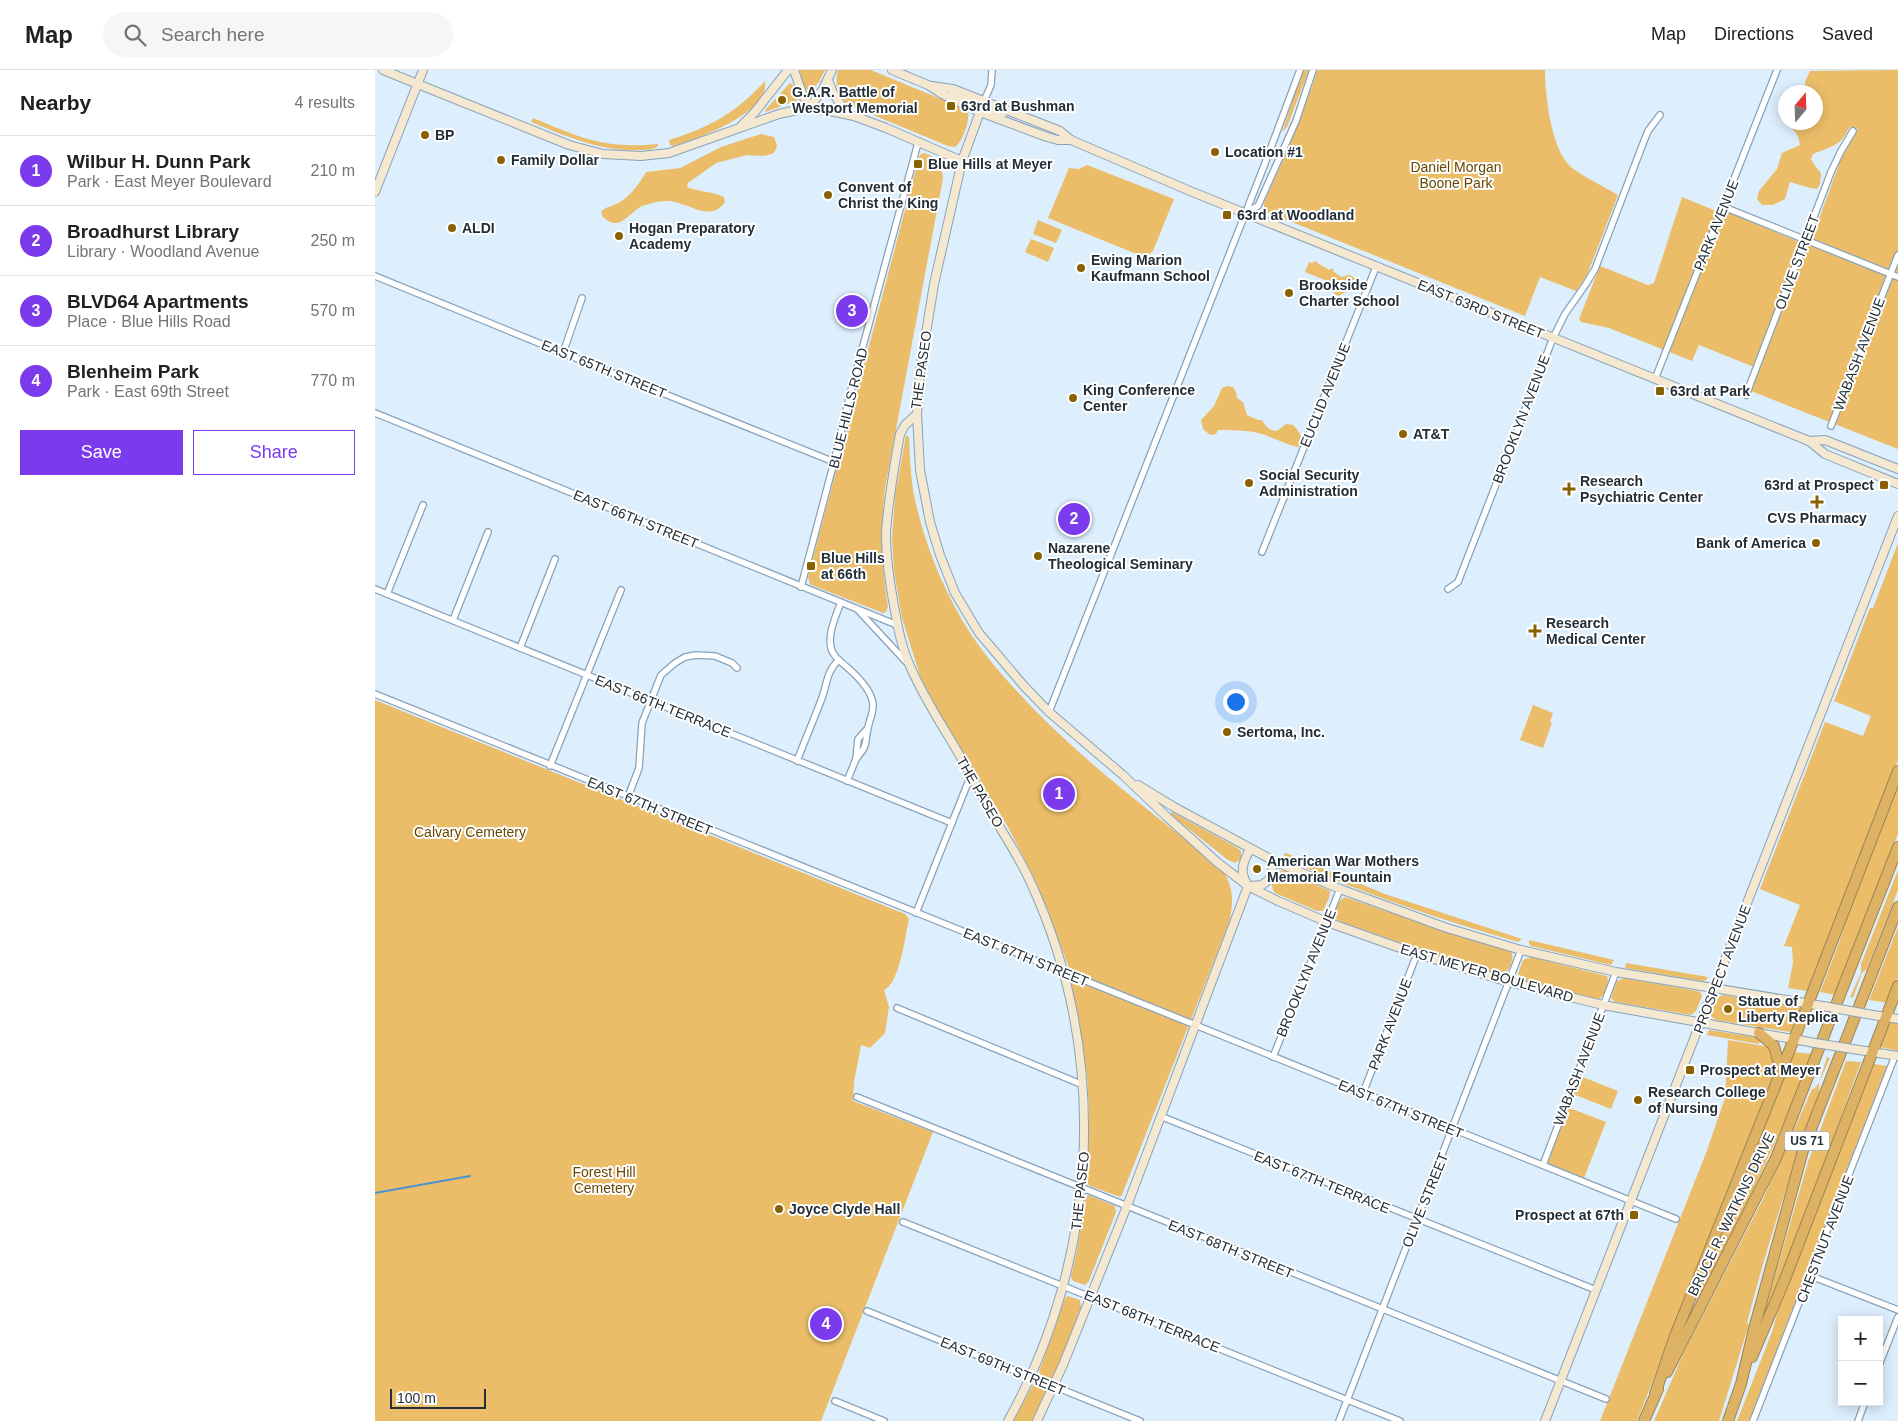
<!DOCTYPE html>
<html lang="en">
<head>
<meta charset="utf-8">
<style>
  body { margin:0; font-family:Helvetica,sans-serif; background:#f6f6f6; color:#202124 }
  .controls { position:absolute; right:15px; bottom:15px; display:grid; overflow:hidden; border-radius:0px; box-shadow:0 2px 12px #0003 }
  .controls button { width:45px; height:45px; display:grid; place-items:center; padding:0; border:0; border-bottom:1px solid #e0e0e0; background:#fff; color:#202124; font:25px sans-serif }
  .compass { position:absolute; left:1403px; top:15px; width:45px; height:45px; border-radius:50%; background:#fff; box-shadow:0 2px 12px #0003; rotate:19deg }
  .scale { position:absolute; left:15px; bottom:12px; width:96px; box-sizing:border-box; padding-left:5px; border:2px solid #232e37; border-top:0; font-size:14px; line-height:18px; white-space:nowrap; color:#232e37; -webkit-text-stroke:4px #fff; paint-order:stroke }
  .you { position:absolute; left:860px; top:631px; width:18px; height:18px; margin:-12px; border:4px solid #fff; border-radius:50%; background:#1a73e8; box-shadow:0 0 0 8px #1a73e833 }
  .badge { display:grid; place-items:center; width:32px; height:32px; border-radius:50%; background:#7c3aed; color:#fff; font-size:16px; font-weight:700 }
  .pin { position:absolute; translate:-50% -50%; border:2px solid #fff; box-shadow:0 1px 5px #0006 }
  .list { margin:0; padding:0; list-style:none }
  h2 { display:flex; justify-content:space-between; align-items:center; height:65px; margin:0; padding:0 20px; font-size:21px }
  h2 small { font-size:16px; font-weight:400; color:#757577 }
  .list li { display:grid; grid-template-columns:32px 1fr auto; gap:15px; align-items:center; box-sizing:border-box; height:70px; padding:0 20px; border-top:1px solid #e0e0e0 }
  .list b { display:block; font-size:19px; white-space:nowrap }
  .list p { margin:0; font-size:16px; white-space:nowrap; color:#757577 }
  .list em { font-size:16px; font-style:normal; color:#757577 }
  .actions { display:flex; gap:10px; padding:15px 20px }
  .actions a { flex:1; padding:11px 0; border:1px solid #7c3aed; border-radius:0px; text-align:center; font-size:18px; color:#7c3aed }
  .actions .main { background:#7c3aed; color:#fff }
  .icon { flex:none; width:28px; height:28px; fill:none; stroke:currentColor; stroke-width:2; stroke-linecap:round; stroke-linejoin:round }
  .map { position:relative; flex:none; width:1523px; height:1351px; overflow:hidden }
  header { display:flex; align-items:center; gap:30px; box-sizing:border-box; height:70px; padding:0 25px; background:#fff; border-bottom:1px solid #e0e0e0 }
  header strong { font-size:24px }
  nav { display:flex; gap:28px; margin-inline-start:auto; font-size:18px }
  .search { width:350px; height:45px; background:#f6f6f6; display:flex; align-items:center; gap:12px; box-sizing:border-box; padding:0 18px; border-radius:28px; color:#757577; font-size:19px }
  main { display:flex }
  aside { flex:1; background:#fff }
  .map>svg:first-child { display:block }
</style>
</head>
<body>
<header>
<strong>Map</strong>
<div class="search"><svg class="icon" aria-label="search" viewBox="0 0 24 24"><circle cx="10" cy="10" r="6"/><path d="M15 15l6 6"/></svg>Search here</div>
<nav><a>Map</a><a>Directions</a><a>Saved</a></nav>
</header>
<main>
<aside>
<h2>Nearby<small>4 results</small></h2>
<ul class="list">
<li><span class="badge">1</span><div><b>Wilbur H. Dunn Park</b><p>Park · East Meyer Boulevard</p></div><em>210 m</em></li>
<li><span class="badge">2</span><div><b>Broadhurst Library</b><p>Library · Woodland Avenue</p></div><em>250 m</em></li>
<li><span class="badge">3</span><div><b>BLVD64 Apartments</b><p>Place · Blue Hills Road</p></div><em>570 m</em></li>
<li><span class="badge">4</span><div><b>Blenheim Park</b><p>Park · East 69th Street</p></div><em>770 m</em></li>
</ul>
<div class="actions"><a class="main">Save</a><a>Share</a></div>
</aside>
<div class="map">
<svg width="1523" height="1351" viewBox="0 0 1523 1351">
  <rect width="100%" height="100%" fill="#ddeefd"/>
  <g fill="#ebbd69">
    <path d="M425 0H450L444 12 435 22C427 19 426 8 425 0Z"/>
    <path d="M463 0H496L590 39 593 41C595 51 588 71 580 77L573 76 474 35C463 26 459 14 463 0Z"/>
    <path d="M928 0H934L912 57 907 62Z"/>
    <path d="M942 0H1170C1170 25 1176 75 1193 94 1202 104 1230 117 1243 125L1212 205 1201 221 1165 207 1150 246 892 142 889 139V133L913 78 938 14Z"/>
    <path d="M1523 0V379L1376 321 1384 299 1324 275 1317 291 1234 258 1206 252 1204 249 1225 196 1273 215 1279 213 1307 127 1341 141V143L1348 147 1353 142 1434 176 1466 89 1483 59 1475 57C1472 61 1471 64 1468 68 1463 76 1447 80 1438 84L1436 89 1440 96 1446 103 1445 114 1442 119 1435 118 1415 112 1410 129 1398 135H1387L1382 129 1384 121 1402 99 1407 83 1425 75 1423 66 1417 58 1418 53 1440 52V22H1430V12L1435 1Z"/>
    <path d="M390 11C396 42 321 70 298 76L295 75 294 70C334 58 361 43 390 11Z"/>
    <path d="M415 13 418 15 425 29 391 42 390 40Z"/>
    <path d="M158 48C206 68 229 79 283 74V76C278 80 271 80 265 80 226 82 191 66 156 52Z"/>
    <path d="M386 64 399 67 402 76 400 81 397 84 388 86 372 85 341 93 313 113 312 117C323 122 336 121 349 127L350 132C334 155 311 129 290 131 283 131 274 134 267 136 253 143 245 163 228 147L226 142C231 136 237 137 243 133 255 127 264 114 271 102L305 98 346 77Z"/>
    <path d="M549 83C561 86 567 96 568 108L510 418C506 458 506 496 513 536L511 542 508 543 439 516 435 514 433 507 544 87 546 84Z"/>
    <path d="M712 95 799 129 778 181 774 184 764 185 673 148 694 98 704 99Z"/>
    <path d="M663 150 687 160 681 173 658 164Z"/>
    <path d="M656 169 679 178 673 192 650 182Z"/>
    <path d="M941 191 944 194 954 200 958 198 959 202 966 207 975 205 982 210C982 220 971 221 964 226L959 224 962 215 930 202 934 192 937 193Z"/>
    <path d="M853 316 858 317 861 322 862 328 868 332 872 345 883 350H887C891 357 894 360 902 361L911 354 918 355C925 362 929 368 924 377 916 377 893 365 883 363 873 360 854 360 843 360L841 364 835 365 828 359 826 350 839 336 847 318Z"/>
    <path d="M531 365 534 367C535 392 536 418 543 442 554 486 573 529 597 566 610 585 625 603 640 619 701 687 776 741 846 798 859 816 859 832 854 853L747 1125 745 1127 715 1116 712 1113 714 1039 712 1005 693 895 662 814 633 757 562 639 545 606 527 548 519 501 517 468 520 425Z"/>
    <path d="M1523 473V690L1433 918 1432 921 1413 918 1418 893 1417 877 1409 876 1425 835 1385 819 1450 652 1488 666 1496 646 1459 631 1495 538H1498Z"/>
    <path d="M0 630 530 844 534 849C530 866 525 913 509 920L514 937 510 963 495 978 486 975 479 1012 478 1031 558 1062 446 1351H0Z"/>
    <path d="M1158 635 1178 643 1175 652 1177 653 1168 678 1145 670Z"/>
    <path d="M1523 713V764L1460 925 1445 922 1464 873 1479 826Z"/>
    <path d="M797 742 861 777 866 781V789L860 793 853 790 795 744Z"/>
    <path d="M911 783 1010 824 1147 869 1143 872C1066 850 990 824 917 792L910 787 909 784Z"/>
    <path d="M909 800 955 821 954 828 948 841H942L900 823C894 816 898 808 903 802Z"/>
    <path d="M1523 800V820L1492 899 1487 903 1478 928 1475 927 1486 903V894Z"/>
    <path d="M970 827 1054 856 1134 881 1137 883C1139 890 1134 902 1127 905L1063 886 964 851 960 848C960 840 963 830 970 827Z"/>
    <path d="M1523 857V907L1513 933 1494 930Z"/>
    <path d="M1154 870 1239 890 1236 895 1156 876 1154 874Z"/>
    <path d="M1156 887 1232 906C1235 913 1230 925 1224 929H1220L1144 909 1143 904 1148 890Z"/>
    <path d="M1251 893 1333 907 1331 910 1327 911 1250 898Z"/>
    <path d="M1249 908 1322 921 1325 922 1327 926 1321 941 1316 945 1240 932 1236 928 1242 911Z"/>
    <path d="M1348 925 1422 936 1425 939 1415 962 1341 950 1336 946C1336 939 1340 927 1348 925Z"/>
    <path d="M1514 951 1523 952V981L1505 977Z"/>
    <path d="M1334 960 1380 967 1385 969 1384 974 1332 965Z"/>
    <path d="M1353 970 1395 977 1401 992 1400 1001 1262 1351H1225L1331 1083 1350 1028Z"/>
    <path d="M1418 982 1437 984C1409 1055 1378 1124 1342 1192 1337 1202 1328 1226 1320 1231Z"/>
    <path d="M1452 987 1455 988 1444 1013V1022C1417 1098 1392 1175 1372 1253L1374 1254 1344 1351H1279L1309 1282 1389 1127 1437 1019H1439L1444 1013Z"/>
    <path d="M1471 991 1486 992C1453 1080 1426 1170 1386 1254L1433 1092Z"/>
    <path d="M1499 994 1512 996 1374 1351H1362L1397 1262 1404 1237Z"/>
    <path d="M1205 1006 1243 1021 1236 1039 1198 1024Z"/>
    <path d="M1192 1037 1231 1052 1209 1108 1174 1094 1172 1090Z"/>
    <path d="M713 1125 740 1136 741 1142 714 1211 710 1215 698 1211 696 1207 703 1175 710 1129Z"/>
    <path d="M693 1226 705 1230 706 1237 680 1305 675 1309 667 1306 664 1302 690 1228Z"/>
    <path d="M661 1313 671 1317 672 1319 657 1351H638L658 1315Z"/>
  </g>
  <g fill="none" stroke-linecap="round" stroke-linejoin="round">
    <path stroke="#4b92d0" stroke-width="2" d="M0 1123 95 1106"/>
    <g stroke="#88a2ba" stroke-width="8">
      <g id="street">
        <path d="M609 31 616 15 617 0"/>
        <path d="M1349 137 1523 207"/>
        <path d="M869 143 883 136 921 51 938 0"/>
        <path d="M0 206 188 283 459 392"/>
        <path d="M188 283 207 228"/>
        <path d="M1280 309 1402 0"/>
        <path d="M1371 325 1456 102 1466 81 1478 61"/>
        <path d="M0 343 522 555"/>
        <path d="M1456 356 1523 185"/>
        <path d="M887 482 1001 197"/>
        <path d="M426 517 459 392 475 324 543 73"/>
        <path d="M0 519 577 753"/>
        <path d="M1073 519 1083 512 1178 268 1190 244 1211 214 1220 199 1269 71 1273 61 1285 45"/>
        <path d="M12 524 48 435"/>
        <path d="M466 532C461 546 451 566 457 581 460 588 467 593 473 598 482 606 498 622 498 636 498 644 494 651 493 658 489 676 494 673 481 689"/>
        <path d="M483 540 533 594"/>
        <path d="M78 550 113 462"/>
        <path d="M145 578 180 489"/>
        <path d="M0 624 1301 1149"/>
        <path d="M674 642 889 96 925 0"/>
        <path d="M422 691C430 670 439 649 447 628 452 614 452 600 464 590"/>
        <path d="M175 696 246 520"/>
        <path d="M472 711 481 689 483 669 492 659"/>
        <path d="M253 727 264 698 267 653 286 605 300 593 310 587 321 585 340 586 357 593 362 598"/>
        <path d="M541 843 596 705"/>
        <path d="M522 938 708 1015"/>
        <path d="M898 987 965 819"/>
        <path d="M988 1023 1042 884"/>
        <path d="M482 1027 1231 1329"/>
        <path d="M785 1046 1221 1220"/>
        <path d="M1168 1095 1241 902"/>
        <path d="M528 1152 1025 1351"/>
        <path d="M1436 1206 1523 1240"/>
        <path d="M492 1241 765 1351"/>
        <path d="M1504 1295 1523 1247"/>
        <path d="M460 1331 509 1351"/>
        <path d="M964 1351 1146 880"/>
        <path d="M1378 1351 1520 986"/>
        <path d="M1483 1351 1490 1332"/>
      </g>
    </g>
    <g stroke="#88a2ba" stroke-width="10">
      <g id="secondary">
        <path d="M8 0 194 75 228 84 266 86 294 83 404 44 435 37 479 46 511 58 587 91"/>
        <path d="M419 0 428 26 435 37"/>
        <path d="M517 0 553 15 567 24 605 42 672 67 683 70H696"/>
        <path d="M453 10 458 23 472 44"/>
        <path d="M557 16 578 19 685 61 696 70 815 121 1434 371 1450 384 1523 414"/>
        <path d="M577 26C588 28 598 36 609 31"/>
        <path d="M435 37 448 19 457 0"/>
        <path d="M605 42 587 91 559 214 545 300 542 344 545 400 555 452 565 485 580 523 604 563 649 616 674 642 749 706 791 746 842 792 873 816 903 831 952 852 1042 884 1134 912 1228 935 1440 973"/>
        <path d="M605 42 608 39 628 43"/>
        <path d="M366 56 380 42 413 0"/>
        <path d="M0 122 48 0"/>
        <path d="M542 344 530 355 525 364C519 397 513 430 511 463 511 489 515 515 520 541 523 559 527 579 535 596 547 624 563 649 578 674 595 703 611 732 627 761 637 777 647 794 655 811 735 983 725 1186 633 1351"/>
        <path d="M1434 371 1450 370 1523 399"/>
        <path d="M763 715 799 737 899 791 965 819 1072 858 1146 880 1241 902 1448 936"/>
        <path d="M871 812C864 800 869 791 875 779"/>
        <path d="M875 816 887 815 895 809 899 791"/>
        <path d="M1492 944 1523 949"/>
        <path d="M1484 980 1523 986"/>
        <path d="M662 1351 688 1295 752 1136 873 816"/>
        <path d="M1170 1351 1523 446"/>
      </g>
    </g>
    <g stroke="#9c8454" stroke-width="12">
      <g id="highway">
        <path d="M1384 963 1399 976 1406 1002"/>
        <path d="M1377 1287 1410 1209 1523 916"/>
        <path d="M1292 1302 1401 1088 1523 777"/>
        <path d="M1280 1324 1300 1266 1433 934 1523 701"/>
        <path d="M1269 1351 1283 1319"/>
        <path d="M1353 1351 1366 1314 1379 1259 1429 1077 1523 837"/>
      </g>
    </g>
    <use href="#street" stroke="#fff" stroke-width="5.5"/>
    <use href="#secondary" stroke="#f5e8d0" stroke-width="8"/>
    <use href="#highway" stroke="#ddb264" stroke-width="10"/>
    <g stroke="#88a2ba" stroke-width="10" stroke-linecap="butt">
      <g id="secondary-bridge">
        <path d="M1448 936 1492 944"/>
        <path d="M1440 973 1484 980"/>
      </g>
    </g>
    <use href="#secondary-bridge" stroke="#f5e8d0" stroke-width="8"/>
  </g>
  <g fill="#886100" stroke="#fff" stroke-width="2">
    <circle cx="407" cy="30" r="5"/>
    <rect x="571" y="31" width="10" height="10" rx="2.5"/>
    <circle cx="50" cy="65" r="5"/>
    <circle cx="840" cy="82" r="5"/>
    <circle cx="126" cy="90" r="5"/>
    <rect x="538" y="89" width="10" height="10" rx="2.5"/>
    <circle cx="453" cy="125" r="5"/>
    <rect x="847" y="140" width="10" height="10" rx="2.5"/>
    <circle cx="77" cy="158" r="5"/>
    <circle cx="244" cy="166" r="5"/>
    <circle cx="706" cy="198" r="5"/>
    <circle cx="914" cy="223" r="5"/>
    <rect x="1280" y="316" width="10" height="10" rx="2.5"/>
    <circle cx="698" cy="328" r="5"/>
    <circle cx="1028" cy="364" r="5"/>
    <circle cx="874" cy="413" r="5"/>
    <rect x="1504" y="410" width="10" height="10" rx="2.5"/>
    <path d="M1191.5 411.5h5v5h5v5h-5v5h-5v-5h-5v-5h5z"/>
    <path d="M1439.5 424.5h5v5h5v5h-5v5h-5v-5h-5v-5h5z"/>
    <circle cx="1441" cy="473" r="5"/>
    <circle cx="663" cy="486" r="5"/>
    <rect x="431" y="491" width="10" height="10" rx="2.5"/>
    <path d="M1157.5 553.5h5v5h5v5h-5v5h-5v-5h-5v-5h5z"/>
    <circle cx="852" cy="662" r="5"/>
    <circle cx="882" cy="799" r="5"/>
    <circle cx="1353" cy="939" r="5"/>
    <rect x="1310" y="995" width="10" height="10" rx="2.5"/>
    <circle cx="1263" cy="1030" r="5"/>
    <circle cx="404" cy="1139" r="5"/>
    <rect x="1254" y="1140" width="10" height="10" rx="2.5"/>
  </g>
  <g text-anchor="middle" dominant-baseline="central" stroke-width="4" stroke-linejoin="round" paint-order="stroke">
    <rect fill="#fff" stroke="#656d73" stroke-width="1" x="1409.5" y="1061.5" width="45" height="19" rx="4"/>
    <g font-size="12" font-weight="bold" fill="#232e37">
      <text x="1432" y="1071">US 71</text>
    </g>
    <g font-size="14" font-weight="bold" fill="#232e37" stroke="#fff" text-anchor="start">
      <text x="417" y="22">G.A.R. Battle of<tspan x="417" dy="16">Westport Memorial</tspan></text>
      <text x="586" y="36">63rd at Bushman</text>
      <text x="60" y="65">BP</text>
      <text x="850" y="82">Location #1</text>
      <text x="136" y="90">Family Dollar</text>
      <text x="553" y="94">Blue Hills at Meyer</text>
      <text x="463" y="117">Convent of<tspan x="463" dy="16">Christ the King</tspan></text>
      <text x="862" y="145">63rd at Woodland</text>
      <text x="87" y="158">ALDI</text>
      <text x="254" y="158">Hogan Preparatory<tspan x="254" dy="16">Academy</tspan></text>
      <text x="716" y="190">Ewing Marion<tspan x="716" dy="16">Kaufmann School</tspan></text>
      <text x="924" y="215">Brookside<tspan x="924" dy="16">Charter School</tspan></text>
      <text x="708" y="320">King Conference<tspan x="708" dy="16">Center</tspan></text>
      <text x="1295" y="321">63rd at Park</text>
      <text x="1038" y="364">AT&amp;T</text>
      <text x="884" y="405">Social Security<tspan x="884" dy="16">Administration</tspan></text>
      <text x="1205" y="411">Research<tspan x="1205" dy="16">Psychiatric Center</tspan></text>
      <text x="1499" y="415" text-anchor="end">63rd at Prospect</text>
      <text x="1442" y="448" text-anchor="middle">CVS Pharmacy</text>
      <text x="1431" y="473" text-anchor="end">Bank of America</text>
      <text x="673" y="478">Nazarene<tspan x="673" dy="16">Theological Seminary</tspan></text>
      <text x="446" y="488">Blue Hills<tspan x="446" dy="16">at 66th</tspan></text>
      <text x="1171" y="553">Research<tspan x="1171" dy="16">Medical Center</tspan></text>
      <text x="862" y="662">Sertoma, Inc.</text>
      <text x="892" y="791">American War Mothers<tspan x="892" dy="16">Memorial Fountain</tspan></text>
      <text x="1363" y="931">Statue of<tspan x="1363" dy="16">Liberty Replica</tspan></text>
      <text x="1325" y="1000">Prospect at Meyer</text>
      <text x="1273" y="1022">Research College<tspan x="1273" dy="16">of Nursing</tspan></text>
      <text x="414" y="1139">Joyce Clyde Hall</text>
      <text x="1249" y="1145" text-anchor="end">Prospect at 67th</text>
    </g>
    <g font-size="14" fill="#674800" stroke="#fff">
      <text x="1081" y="97">Daniel Morgan<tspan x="1081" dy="16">Boone Park</tspan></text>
      <text x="95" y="762">Calvary Cemetery</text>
      <text x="229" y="1102">Forest Hill<tspan x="229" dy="16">Cemetery</tspan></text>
    </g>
    <g font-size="14" fill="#232e37" stroke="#fff">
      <text transform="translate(1341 155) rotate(-68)">PARK AVENUE</text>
      <text transform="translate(1422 192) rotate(-69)">OLIVE STREET</text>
      <text transform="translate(1106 239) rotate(22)">EAST 63RD STREET</text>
      <text transform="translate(1484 284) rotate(-69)">WABASH AVENUE</text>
      <text transform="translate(229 299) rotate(22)">EAST 65TH STREET</text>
      <text transform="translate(546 300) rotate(-82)">THE PASEO</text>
      <text transform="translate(950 325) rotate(-68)">EUCLID AVENUE</text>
      <text transform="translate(473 338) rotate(-76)">BLUE HILLS ROAD</text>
      <text transform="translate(1146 349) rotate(-69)">BROOKLYN AVENUE</text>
      <text transform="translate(261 449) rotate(22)">EAST 66TH STREET</text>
      <text transform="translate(288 636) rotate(22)">EAST 66TH TERRACE</text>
      <text transform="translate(605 722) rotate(60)">THE PASEO</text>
      <text transform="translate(275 736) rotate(22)">EAST 67TH STREET</text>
      <text transform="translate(651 887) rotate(22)">EAST 67TH STREET</text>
      <text transform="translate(1347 899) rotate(-69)">PROSPECT AVENUE</text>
      <text transform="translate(931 903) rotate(-68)">BROOKLYN AVENUE</text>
      <text transform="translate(1112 903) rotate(16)">EAST MEYER BOULEVARD</text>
      <text transform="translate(1015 954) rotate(-69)">PARK AVENUE</text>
      <text transform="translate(1204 999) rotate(-69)">WABASH AVENUE</text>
      <text transform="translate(1026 1039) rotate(22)">EAST 67TH STREET</text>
      <text transform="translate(947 1112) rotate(22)">EAST 67TH TERRACE</text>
      <text transform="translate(705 1121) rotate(-84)">THE PASEO</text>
      <text transform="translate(1050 1130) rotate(-68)">OLIVE STREET</text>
      <text transform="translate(1356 1144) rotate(-64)">BRUCE R. WATKINS DRIVE</text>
      <text transform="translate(1450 1169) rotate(-69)">CHESTNUT AVENUE</text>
      <text transform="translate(856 1179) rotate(22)">EAST 68TH STREET</text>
      <text transform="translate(777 1251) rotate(22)">EAST 68TH TERRACE</text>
      <text transform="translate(628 1296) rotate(22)">EAST 69TH STREET</text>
    </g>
  </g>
</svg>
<div class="controls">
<button>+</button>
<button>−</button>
</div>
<svg class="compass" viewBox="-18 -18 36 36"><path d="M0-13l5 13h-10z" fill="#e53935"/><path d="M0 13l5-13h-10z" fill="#757577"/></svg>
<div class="scale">100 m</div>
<div class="you"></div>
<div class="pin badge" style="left:684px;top:724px">1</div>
<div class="pin badge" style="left:699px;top:449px">2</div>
<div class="pin badge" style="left:477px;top:241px">3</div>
<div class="pin badge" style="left:451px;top:1254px">4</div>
</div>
</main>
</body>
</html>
